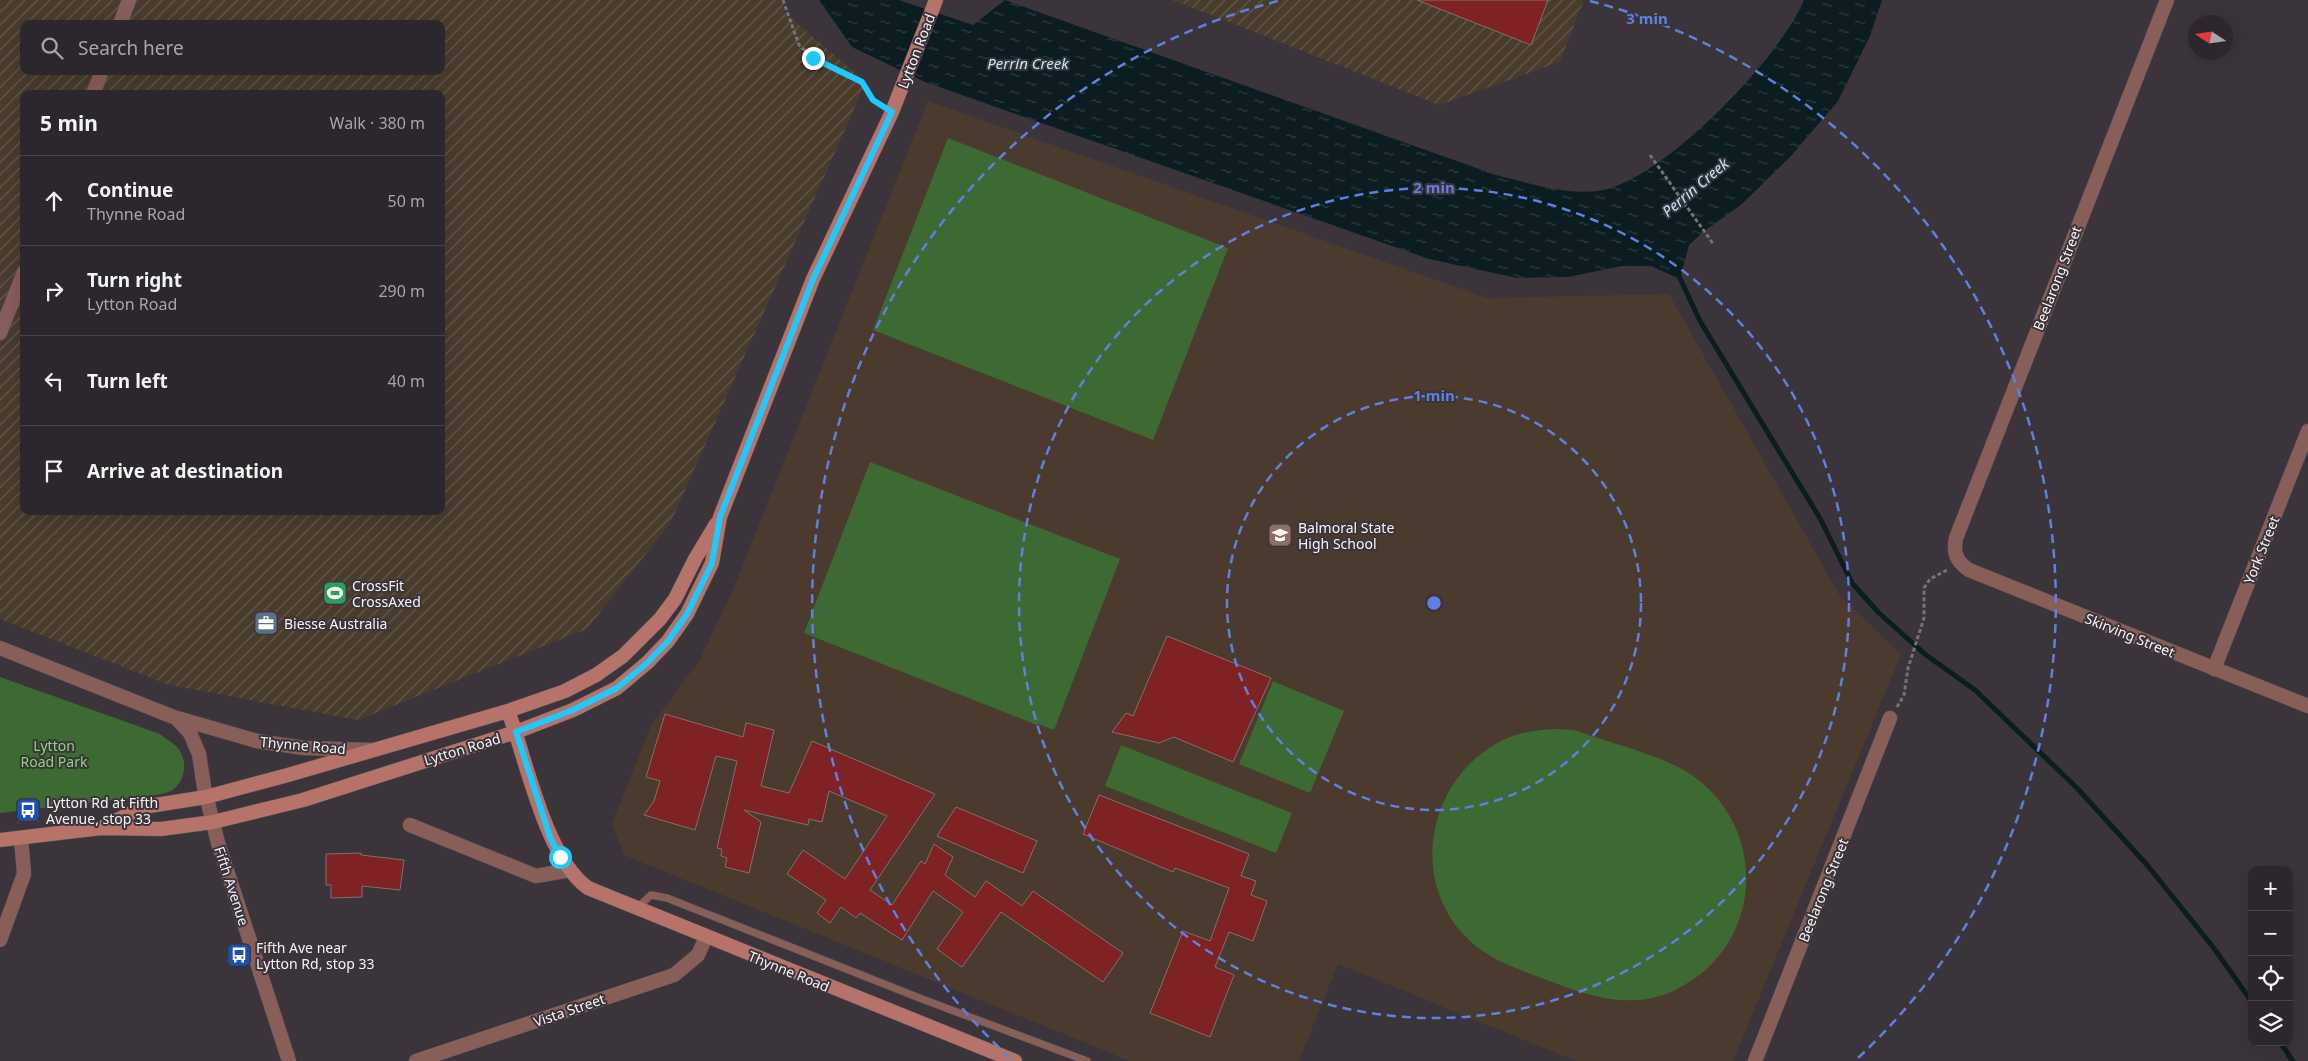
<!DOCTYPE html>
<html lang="en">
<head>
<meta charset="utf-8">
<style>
  body { margin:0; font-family:"Noto Sans",sans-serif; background:#383338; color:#f1f3f6 }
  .controls { position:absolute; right:15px; bottom:15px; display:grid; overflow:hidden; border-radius:10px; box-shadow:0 5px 20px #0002 }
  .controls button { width:45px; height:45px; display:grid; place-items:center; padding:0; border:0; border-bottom:1px solid #484448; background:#2c272c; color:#f1f3f6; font:25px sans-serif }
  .compass { position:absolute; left:2188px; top:15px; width:45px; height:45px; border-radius:50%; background:#2c272c; box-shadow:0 5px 20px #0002; rotate:282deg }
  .stop { position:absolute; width:15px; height:15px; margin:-11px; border:4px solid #20c9fd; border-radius:50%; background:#fff }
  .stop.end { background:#20c9fd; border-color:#fff; box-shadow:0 1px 5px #0008 }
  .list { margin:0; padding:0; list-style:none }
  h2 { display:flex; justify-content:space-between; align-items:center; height:65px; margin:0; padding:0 20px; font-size:21px }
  h2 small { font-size:16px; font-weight:400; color:#a6a5a9 }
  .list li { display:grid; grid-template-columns:32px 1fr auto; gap:15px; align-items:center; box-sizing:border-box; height:90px; padding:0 20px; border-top:1px solid #484448 }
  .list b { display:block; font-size:19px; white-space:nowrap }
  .list p { margin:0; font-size:16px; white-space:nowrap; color:#a6a5a9 }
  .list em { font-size:16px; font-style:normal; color:#a6a5a9 }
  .icon { flex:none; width:28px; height:28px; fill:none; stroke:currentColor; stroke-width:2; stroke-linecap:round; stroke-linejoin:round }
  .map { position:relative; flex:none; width:2308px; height:1061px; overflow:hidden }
  .search { position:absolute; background:#2c272c; box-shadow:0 5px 20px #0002; left:20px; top:20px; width:425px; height:55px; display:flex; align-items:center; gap:12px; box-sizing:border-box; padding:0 18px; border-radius:10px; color:#a6a5a9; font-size:19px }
  .panel { position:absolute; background:#2c272c; box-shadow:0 5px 20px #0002; left:20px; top:90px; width:425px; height:425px; border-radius:10px }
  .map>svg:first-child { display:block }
</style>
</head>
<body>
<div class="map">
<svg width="2308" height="1061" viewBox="0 0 2308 1061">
  <defs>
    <pattern id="industrial-furrows" width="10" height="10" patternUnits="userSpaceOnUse" patternTransform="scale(1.25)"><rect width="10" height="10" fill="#493c2d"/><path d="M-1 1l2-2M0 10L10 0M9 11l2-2" fill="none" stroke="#64594c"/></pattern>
    <pattern id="water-ripples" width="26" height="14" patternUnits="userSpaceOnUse" patternTransform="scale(1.25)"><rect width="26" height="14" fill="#0b1d21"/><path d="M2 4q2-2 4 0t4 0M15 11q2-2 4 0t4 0" fill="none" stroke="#2f3e42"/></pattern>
  </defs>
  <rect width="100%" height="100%" fill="#3b343a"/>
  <g fill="url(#industrial-furrows)" fill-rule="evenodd">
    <path d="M0 0H781L786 14 866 82 671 522 587 629 358 720 169 685 0 619ZM24 24H441V71H24ZM24 94H441V511H24Z"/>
    <path d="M1173 0H1584L1560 62 1439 105Z"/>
  </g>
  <path fill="#4b3b2f" d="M928 101 1487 298 1669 294 1840 596 1901 654 1733 1061H1576L1338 964 1299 1061H1130L624 855 612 824 652 724 699 661 733 590Z"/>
  <g fill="#3d6a33">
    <path d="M948 138 1228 248 1153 440 873 330Z"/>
    <path d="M870 462 1120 559 1054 730 1038 724 1037 725 804 633Z"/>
    <path d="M0 677 160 734C165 738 171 742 176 746 189 759 186 782 171 791 167 793 160 794 156 795L0 813Z"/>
    <path d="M1273 681 1344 711 1310 793 1239 764Z"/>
    <path d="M1556 729 1574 730C1610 743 1667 756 1696 778 1771 835 1761 951 1673 991 1633 1009 1594 998 1555 983 1524 971 1491 962 1467 938 1407 879 1429 776 1503 740 1520 732 1538 730 1556 729Z"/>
    <path d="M1121 745 1292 813 1276 853 1105 786Z"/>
  </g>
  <path fill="url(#water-ripples)" d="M819 0H899L973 25 1005 0 1496 175C1528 183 1563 195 1597 191 1659 185 1782 56 1804 0H1882L1870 36 1838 101 1791 156 1742 204 1703 232 1689 245 1680 279 1651 266H1622L1568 277 1517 278 1429 259 925 82 852 47Z"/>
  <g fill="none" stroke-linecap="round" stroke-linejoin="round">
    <g stroke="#0b1d21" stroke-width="5">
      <path d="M1678 274 1700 321 1821 520 1852 583 1879 613 1926 655 1975 690 2077 788 2148 866 2213 947 2252 1002"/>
      <path d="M2280 1042 2293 1061"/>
    </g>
  </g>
  <g fill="#7e2223" stroke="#7d7271">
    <path d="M1417 0H1548L1531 45Z"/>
    <path d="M1167 636 1271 678 1233 762 1174 737 1159 743 1112 732 1126 713 1133 716Z"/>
    <path d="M665 714 743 737 746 723 774 730 761 786 789 793 812 741 935 794 870 890 892 905 921 861 925 864 934 844 953 857 945 875 975 897 986 881 1022 906 1033 891 1123 953 1103 982 1001 912 962 967 937 949 963 912 933 891 902 940 860 913 856 918 841 907 830 923 817 913 826 900 787 874 803 850 845 879 887 816 829 791 822 822 809 819 808 825 744 810 761 822 749 873 725 867 727 858 721 856 722 849 717 848 737 761 716 756 695 830 644 815 654 801 660 781 646 777Z"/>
    <path d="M1099 795 1249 854 1241 876 1256 881 1251 895 1267 901 1253 941 1229 932 1215 967 1234 975 1210 1037 1150 1013 1183 931 1210 941 1229 888 1175 868 1173 872 1083 834Z"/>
    <path d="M956 807 1037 841 1023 873 937 836Z"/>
    <path d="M361 853V855L404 860 400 890 362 886V897L331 898V885H326V854Z"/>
  </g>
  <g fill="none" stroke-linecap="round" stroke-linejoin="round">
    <g stroke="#595358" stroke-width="8">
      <path id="service" d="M636 909 651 895 667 898 922 999 1087 1061"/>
    </g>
    <g stroke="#595358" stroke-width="15">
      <g id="minor">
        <path d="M2167 0 1956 538C1953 553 1956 561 1969 570L2308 706"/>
        <path d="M120 24 129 0"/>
        <path d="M93 94 102 71"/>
        <path d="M0 333 24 272"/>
        <path d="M0 648 176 718 190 733 199 754 204 787 218 843 289 1061"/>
        <path d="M2214 669 2308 431"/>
        <path d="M177 718 257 741 304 748 372 750"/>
        <path d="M410 825 536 876 570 870"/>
        <path d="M0 940 24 874 21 838"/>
        <path d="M416 1061 674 975 698 955 706 937"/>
        <path d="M1755 1061 1890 718"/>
      </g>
    </g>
    <g stroke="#595358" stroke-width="15">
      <g id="secondary">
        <path d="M508 711C527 761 545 857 588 888L1015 1061"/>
        <path d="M103 827 143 807 206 797 288 775 508 711 565 691 596 675 623 656 660 619 675 599 695 559 716 524"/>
        <path d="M0 840 101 828 161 829 213 822 303 800 516 732 573 710 617 688 648 662 668 641 687 614 712 563 720 517 813 279 892 112 936 0"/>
      </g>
    </g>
    <g stroke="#787277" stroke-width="3" stroke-dasharray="4 2.5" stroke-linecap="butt">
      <path d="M783 0 799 45 813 58 862 82 873 100 881 105"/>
      <path d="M1650 155 1714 245"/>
      <path d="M1897 707 1904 695 1908 668 1924 618V588L1930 579 1947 570"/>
    </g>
    <use href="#service" stroke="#885e58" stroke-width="7"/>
    <use href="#minor" stroke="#885e58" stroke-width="14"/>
    <use href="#secondary" stroke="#b5736a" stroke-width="14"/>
  </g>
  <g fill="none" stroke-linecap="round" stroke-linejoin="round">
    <path stroke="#20c9fd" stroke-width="6" d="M560 857 550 837 516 732 573 710 617 688 648 662 668 641 687 614 712 563 720 517 813 279 892 112 873 100 862 82 813 58"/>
  </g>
  <g fill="none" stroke="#5f80e1" stroke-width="2.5" stroke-dasharray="9 6">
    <circle cx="1434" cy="603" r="207"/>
    <circle cx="1434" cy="603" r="415"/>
    <path d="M1010 1058A622 622 0 0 1 1278 1M1590 1A622 622 0 0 1 1858 1058"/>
  </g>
  <defs>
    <g id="school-square" transform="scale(1.25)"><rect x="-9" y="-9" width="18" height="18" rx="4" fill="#8d6e63" stroke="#3b343a"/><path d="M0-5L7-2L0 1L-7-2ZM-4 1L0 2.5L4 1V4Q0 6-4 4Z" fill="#fff"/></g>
    <g id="stadium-square" transform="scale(1.25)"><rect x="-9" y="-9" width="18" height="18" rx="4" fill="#2e9e5b" stroke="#3b343a"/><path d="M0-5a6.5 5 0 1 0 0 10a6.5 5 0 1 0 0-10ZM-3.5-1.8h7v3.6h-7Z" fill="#fff"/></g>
    <g id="office-square" transform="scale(1.25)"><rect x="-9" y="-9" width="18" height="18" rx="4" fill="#5c6f8a" stroke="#3b343a"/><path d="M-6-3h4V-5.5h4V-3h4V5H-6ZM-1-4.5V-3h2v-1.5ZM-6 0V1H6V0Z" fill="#fff"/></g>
    <g id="bus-square" transform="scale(1.25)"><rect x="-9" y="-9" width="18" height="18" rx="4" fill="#1a4fb4" stroke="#3b343a"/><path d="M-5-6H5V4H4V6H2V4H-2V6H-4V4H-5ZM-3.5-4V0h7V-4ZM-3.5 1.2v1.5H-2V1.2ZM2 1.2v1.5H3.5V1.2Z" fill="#fff"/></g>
  </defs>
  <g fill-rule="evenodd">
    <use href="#school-square" x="1280" y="535"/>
    <use href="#stadium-square" x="335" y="593"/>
    <use href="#office-square" x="266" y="623"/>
    <use href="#bus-square" x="28" y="810"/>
    <use href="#bus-square" x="239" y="955"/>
  </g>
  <g text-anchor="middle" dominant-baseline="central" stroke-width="4" stroke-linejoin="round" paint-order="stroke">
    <g font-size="14" fill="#f8f3f7" stroke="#3b343a">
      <text transform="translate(916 51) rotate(-69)">Lytton Road</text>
      <text transform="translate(2057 278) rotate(-69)">Beelarong Street</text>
      <text transform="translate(2261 550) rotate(-68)">York Street</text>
      <text transform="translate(2130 635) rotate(22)">Skirving Street</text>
      <text transform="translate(303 745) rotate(5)">Thynne Road</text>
      <text transform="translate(462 749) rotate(-17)">Lytton Road</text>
      <text transform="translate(232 886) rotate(72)">Fifth Avenue</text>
      <text transform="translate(1823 890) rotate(-68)">Beelarong Street</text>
      <text transform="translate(789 971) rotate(22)">Thynne Road</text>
      <text transform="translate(569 1010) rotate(-19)">Vista Street</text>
    </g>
    <g font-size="14" fill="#f8f3f7" stroke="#3b343a" text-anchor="start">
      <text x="1298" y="527">Balmoral State<tspan x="1298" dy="16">High School</tspan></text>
      <text x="352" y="585">CrossFit<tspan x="352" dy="16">CrossAxed</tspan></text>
      <text x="284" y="623">Biesse Australia</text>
      <text x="46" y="802">Lytton Rd at Fifth<tspan x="46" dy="16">Avenue, stop 33</tspan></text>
      <text x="256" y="947">Fifth Ave near<tspan x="256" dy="16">Lytton Rd, stop 33</tspan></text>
    </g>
    <g font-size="14" fill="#88d976" stroke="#3b343a">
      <text x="54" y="745">Lytton<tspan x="54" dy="16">Road Park</tspan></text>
    </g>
    <g font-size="15" font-style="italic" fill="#b4edfe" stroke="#3b343a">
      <text x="1028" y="63">Perrin Creek</text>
      <text transform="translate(1695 187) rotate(-40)">Perrin Creek</text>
    </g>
  </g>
  <circle cx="1434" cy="603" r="8" fill="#5f80e1" stroke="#3b343a" stroke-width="2.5"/>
  <g font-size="15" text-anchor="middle" font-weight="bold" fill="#5f80e1" stroke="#3b343a" stroke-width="4" stroke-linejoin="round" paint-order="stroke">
    <text x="1647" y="24">3 min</text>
    <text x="1434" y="193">2 min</text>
    <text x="1434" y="401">1 min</text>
  </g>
</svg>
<div class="controls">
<button>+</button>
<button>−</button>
<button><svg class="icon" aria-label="locate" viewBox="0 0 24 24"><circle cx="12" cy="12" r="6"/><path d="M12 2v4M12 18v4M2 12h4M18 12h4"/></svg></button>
<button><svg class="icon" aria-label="layers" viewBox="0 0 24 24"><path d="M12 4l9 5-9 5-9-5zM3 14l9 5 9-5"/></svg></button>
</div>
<svg class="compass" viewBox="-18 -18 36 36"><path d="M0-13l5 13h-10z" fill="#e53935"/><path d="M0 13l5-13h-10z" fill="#a6a5a9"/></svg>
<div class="stop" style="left:560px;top:857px"></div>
<div class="stop end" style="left:813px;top:58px"></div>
<div class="search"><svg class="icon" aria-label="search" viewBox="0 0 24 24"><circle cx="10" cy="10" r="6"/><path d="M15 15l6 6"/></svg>Search here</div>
<section class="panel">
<h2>5 min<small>Walk · 380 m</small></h2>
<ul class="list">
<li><svg class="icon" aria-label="ahead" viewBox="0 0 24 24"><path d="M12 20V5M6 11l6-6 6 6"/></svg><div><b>Continue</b><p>Thynne Road</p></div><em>50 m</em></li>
<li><svg class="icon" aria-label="right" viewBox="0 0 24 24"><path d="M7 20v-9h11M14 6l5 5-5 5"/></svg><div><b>Turn right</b><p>Lytton Road</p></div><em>290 m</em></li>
<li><svg class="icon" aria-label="left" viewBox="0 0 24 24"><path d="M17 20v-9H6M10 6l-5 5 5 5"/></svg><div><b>Turn left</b></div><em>40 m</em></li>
<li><svg class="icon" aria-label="arrive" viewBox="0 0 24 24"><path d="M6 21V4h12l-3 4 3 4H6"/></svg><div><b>Arrive at destination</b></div></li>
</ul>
</section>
</div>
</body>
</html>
